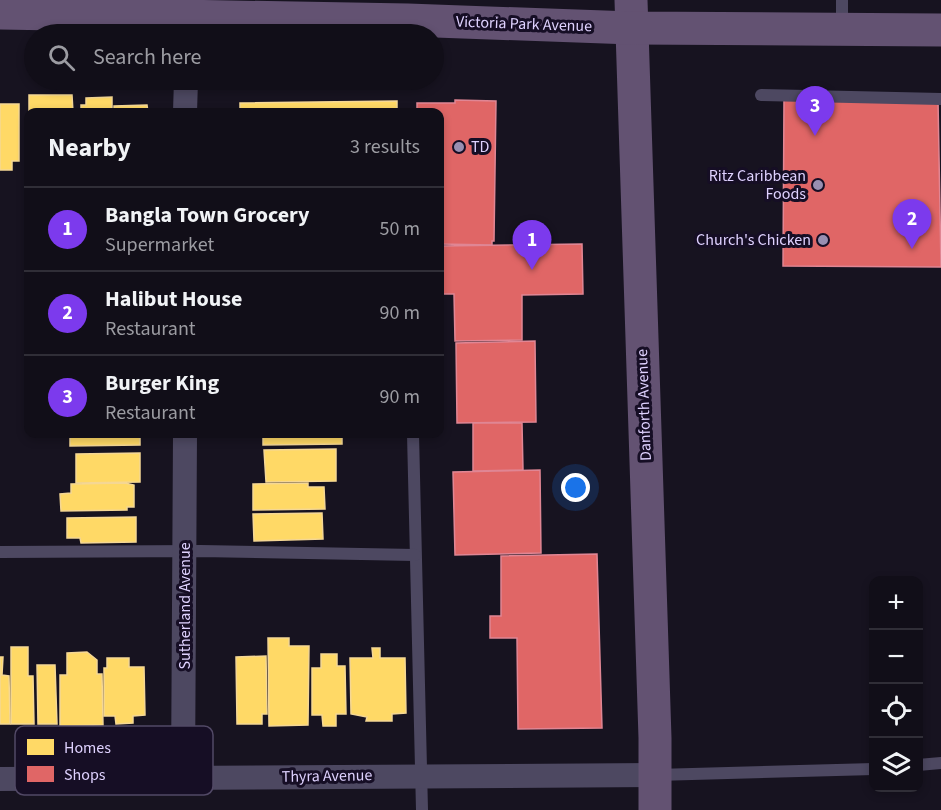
<!DOCTYPE html>
<html lang="en">
<head>
<meta charset="utf-8">
<style>
  body { margin:0; font-family:"Source Sans 3",sans-serif; background:#1a1721; color:#f1f3f6 }
  .controls { position:absolute; right:18px; bottom:18px; display:grid; overflow:hidden; border-radius:12px; box-shadow:0 3px 9px #0003 }
  .controls button { width:54px; height:54px; display:grid; place-items:center; padding:0; border:0; border-bottom:2px solid #302e37; background:#110e18; color:#f1f3f6; font:30px sans-serif }
  .you { position:absolute; left:576px; top:488px; width:21px; height:21px; margin:-15px; border:4px solid #fff; border-radius:50%; background:#1a73e8; box-shadow:0 0 0 9px #1a73e833 }
  .badge { display:grid; place-items:center; width:39px; height:39px; border-radius:50%; background:#7c3aed; color:#fff; font-size:20px; font-weight:700 }
  .pin { position:absolute; translate:-50% -50px; filter:drop-shadow(0 2px 3px #0008) }
  .pin::after { content:''; position:absolute; top:32px; width:21px; height:18px; background:inherit; clip-path:polygon(0 0,100% 0,50% 100%) }
  .list { margin:0; padding:0; list-style:none }
  h2 { display:flex; justify-content:space-between; align-items:center; height:78px; margin:0; padding:0 24px; font-size:26px }
  h2 small { font-size:20px; font-weight:400; color:#9c9ca2 }
  .list li { display:grid; grid-template-columns:39px 1fr auto; gap:18px; align-items:center; box-sizing:border-box; height:84px; padding:0 24px; border-top:2px solid #302e37 }
  .list b { display:block; font-size:22px; white-space:nowrap }
  .list p { margin:0; font-size:20px; white-space:nowrap; color:#9c9ca2 }
  .list em { font-size:20px; font-style:normal; color:#9c9ca2 }
  .icon { flex:none; width:33px; height:33px; fill:none; stroke:currentColor; stroke-width:2; stroke-linecap:round; stroke-linejoin:round }
  .map { position:relative; flex:none; width:941px; height:810px; overflow:hidden }
  .search { position:absolute; background:#110e18; box-shadow:0 3px 9px #0003; left:24px; top:24px; width:420px; height:66px; display:flex; align-items:center; gap:15px; box-sizing:border-box; padding:0 21px; border-radius:33px; color:#9c9ca2; font-size:22px }
  .panel { position:absolute; background:#110e18; box-shadow:0 3px 9px #0003; left:24px; top:108px; width:420px; height:330px; border-radius:12px }
  .map>svg:first-child { display:block }
</style>
</head>
<body>
<div class="map">
<svg width="941" height="810" viewBox="0 0 941 810">
  <rect width="100%" height="100%" fill="#171320"/>
  <g fill="#ffd966" stroke="#f5d794" stroke-width="1.5">
    <path d="M29 95H72L73 112H29Z"/>
    <path d="M112 97V112H81V105H86V98Z"/>
    <path d="M397 101V112H240V103Z"/>
    <path d="M0 104H19V161H12V170H0Z"/>
    <path d="M147 105 148 112H114V106Z"/>
    <path d="M70 434H140V445L70 446Z"/>
    <path d="M263 434H342V444L263 445Z"/>
    <path d="M336 449V481L266 482 264 450Z"/>
    <path d="M140 453V482L76 483V454Z"/>
    <path d="M125 483 134 485V507H127V510L61 511 60 494 71 493V484Z"/>
    <path d="M308 483V487H324L325 509 253 510V484Z"/>
    <path d="M322 513 323 539 254 541 253 514Z"/>
    <path d="M136 517V542L81 543 80 538H67V518Z"/>
    <path d="M268 638H289V646H309L308 725 269 726Z"/>
    <path d="M11 647H28V676H33L34 724H11Z"/>
    <path d="M372 648H380V658H405L406 713 392 714V721H366L367 717 351 714 350 658H373Z"/>
    <path d="M87 652 97 660V674H102L103 725 60 726V675H67V653Z"/>
    <path d="M321 654H337V666H345L346 714H336V726H323L322 715H312V668H321Z"/>
    <path d="M266 656 267 714H262V724H237L236 657Z"/>
    <path d="M0 657H3L2 675 9 676 10 724H0Z"/>
    <path d="M107 658H129V667H144L145 715 133 716V723L116 724 115 716H104V668H107Z"/>
    <path d="M37 665H55L57 724H38Z"/>
  </g>
  <g fill="#e06666" stroke="#e08694" stroke-width="1.5">
    <path d="M784 99 938 100 941 267 783 266Z"/>
    <path d="M455 100 496 101 494 241H492V245L440 244V112H417V103H455Z"/>
    <path d="M582 244 583 294 522 295V340L455 341 454 294H440V246Z"/>
    <path d="M535 341 536 422 457 423 456 343Z"/>
    <path d="M473 423H522L523 470 473 471Z"/>
    <path d="M540 470 541 553 455 555 453 472Z"/>
    <path d="M597 554 602 728 518 729 517 638H490V616H501V556Z"/>
  </g>
  <g fill="none" stroke-linecap="round" stroke-linejoin="round">
    <g stroke="#4d4861" stroke-width="12">
      <path d="M842 0V29"/>
      <path d="M761 95 941 99"/>
      <path d="M413 434 422 810"/>
      <path d="M0 552 201 551 415 555"/>
      <path d="M918 765 941 763"/>
      <path d="M656 775 874 769"/>
    </g>
    <g stroke="#4d4861" stroke-width="24">
      <path d="M185 112 186 80"/>
      <path d="M183 778 185 434"/>
      <path d="M0 779 655 775"/>
    </g>
    <g stroke="#635272" stroke-width="33">
      <path d="M631 0 655 738V810"/>
      <path d="M0 13 408 20 632 28 941 30"/>
    </g>
  </g>
  <g fill="#998fb1" stroke="#160e25" stroke-width="2">
    <circle cx="459" cy="147" r="6"/>
    <circle cx="818" cy="185" r="6"/>
    <circle cx="823" cy="240" r="6"/>
  </g>
  <g text-anchor="middle" dominant-baseline="central" stroke-width="6" stroke-linejoin="round" paint-order="stroke">
    <g font-size="16" fill="#dfd2ff" stroke="#160e25">
      <text transform="translate(524 24) rotate(2)">Victoria Park Avenue</text>
      <text transform="translate(644 405) rotate(-92)">Danforth Avenue</text>
      <text transform="translate(185 606) rotate(-90)">Sutherland Avenue</text>
      <text transform="translate(327 776) rotate(-1)">Thyra Avenue</text>
    </g>
    <g font-size="16" fill="#dfd2ff" stroke="#160e25" text-anchor="end">
      <text x="471" y="147" text-anchor="start">TD</text>
      <text x="806" y="176">Ritz Caribbean<tspan x="806" dy="18">Foods</tspan></text>
      <text x="811" y="240">Church's Chicken</text>
    </g>
  </g>
  <rect x="15" y="726" width="198" height="69" rx="9" fill="#160e25" stroke="#524966" stroke-width="1.5"/>
  <rect x="27" y="739" width="27" height="16" fill="#ffd966"/>
  <rect x="27" y="766" width="27" height="16" fill="#e06666"/>
  <g font-size="16" fill="#dfd2ff">
    <text x="64" y="753">Homes</text>
    <text x="64" y="780">Shops</text>
  </g>
</svg>
<div class="controls">
<button>+</button>
<button>−</button>
<button><svg class="icon" aria-label="locate" viewBox="0 0 24 24"><circle cx="12" cy="12" r="6"/><path d="M12 2v4M12 18v4M2 12h4M18 12h4"/></svg></button>
<button><svg class="icon" aria-label="layers" viewBox="0 0 24 24"><path d="M12 4l9 5-9 5-9-5zM3 14l9 5 9-5"/></svg></button>
</div>
<div class="you"></div>
<div class="pin badge" style="left:532px;top:270px">1</div>
<div class="pin badge" style="left:912px;top:249px">2</div>
<div class="pin badge" style="left:815px;top:136px">3</div>
<div class="search"><svg class="icon" aria-label="search" viewBox="0 0 24 24"><circle cx="10" cy="10" r="6"/><path d="M15 15l6 6"/></svg>Search here</div>
<section class="panel">
<h2>Nearby<small>3 results</small></h2>
<ul class="list">
<li><span class="badge">1</span><div><b>Bangla Town Grocery</b><p>Supermarket</p></div><em>50 m</em></li>
<li><span class="badge">2</span><div><b>Halibut House</b><p>Restaurant</p></div><em>90 m</em></li>
<li><span class="badge">3</span><div><b>Burger King</b><p>Restaurant</p></div><em>90 m</em></li>
</ul>
</section>
</div>
</body>
</html>
